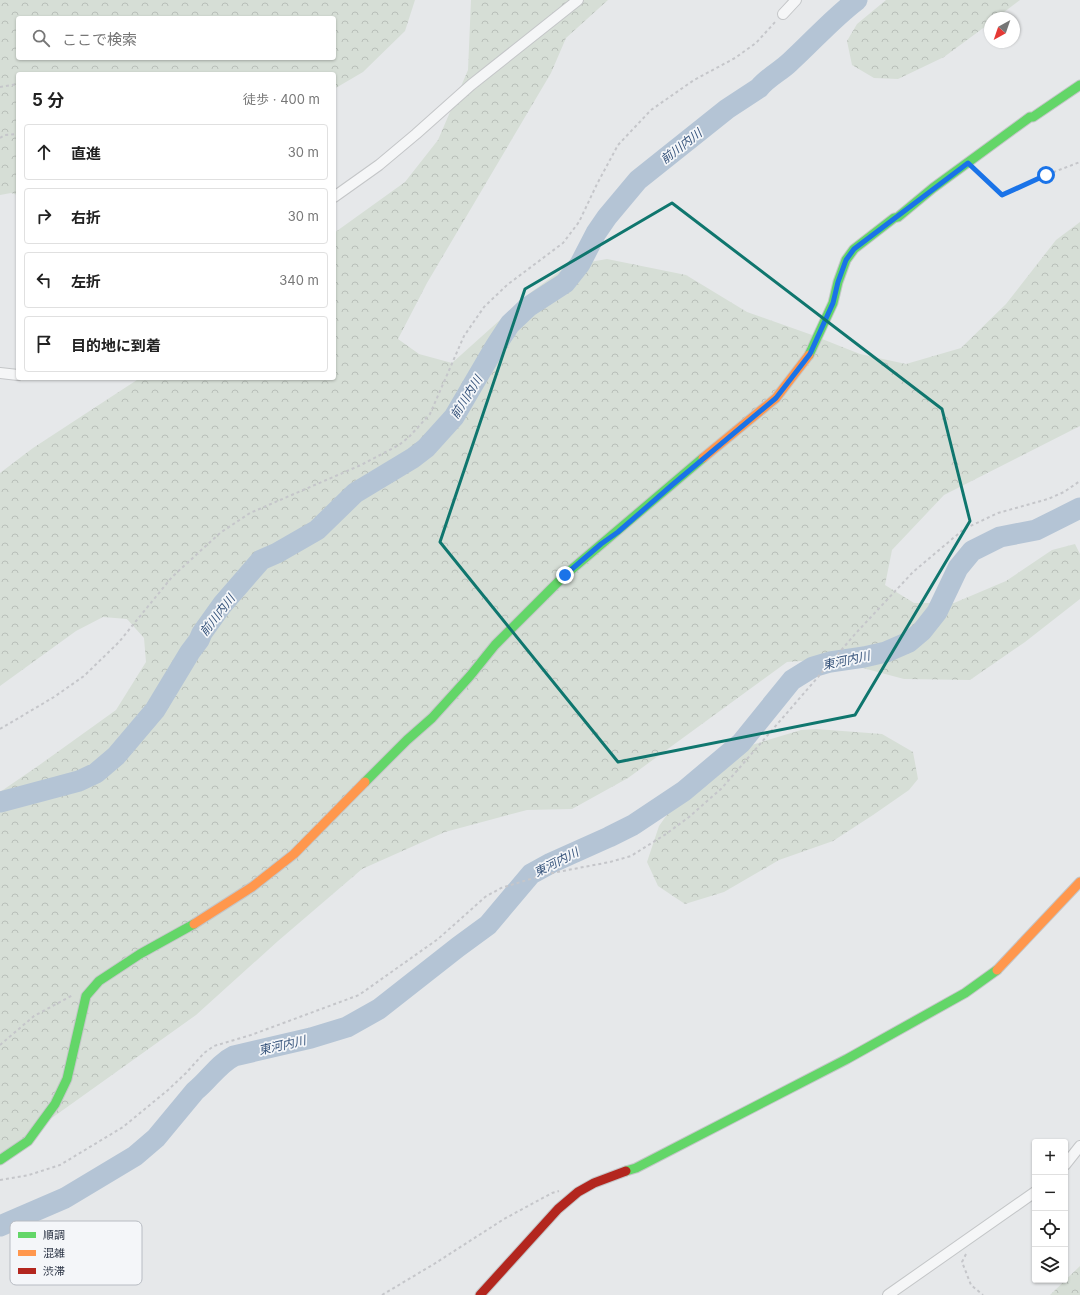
<!DOCTYPE html>
<html lang="ja">
<head>
<meta charset="utf-8">
<style>
  body { margin:0; font-family:Inter,"Noto Sans JP",sans-serif; background:#f2f2f2; color:#222 }
  .controls { position:absolute; right:12px; bottom:12px; display:grid; overflow:hidden; border-radius:4px; box-shadow:0 1px 3px #0004 }
  .controls button { width:36px; height:36px; display:grid; place-items:center; padding:0; border:0; border-bottom:1px solid #e0e0e0; background:#fff; color:#222; font:20px sans-serif }
  .compass { position:absolute; left:984px; top:12px; width:36px; height:36px; border-radius:50%; background:#fff; box-shadow:0 1px 3px #0004; rotate:220deg }
  .stop { position:absolute; width:12px; height:12px; margin:-9px; border:3px solid #1a73e8; border-radius:50%; background:#fff }
  .stop.end { background:#1a73e8; border-color:#fff; box-shadow:0 1px 4px #0008 }
  .list { margin:0; padding:0; list-style:none }
  h2 { display:flex; justify-content:space-between; align-items:center; height:52px; margin:0; padding:0 16px; font-size:17px }
  h2 small { font-size:13px; font-weight:400; color:#767676 }
  .list li { display:grid; grid-template-columns:26px 1fr auto; gap:12px; align-items:center; box-sizing:border-box; height:56px; margin:0 8px 8px; padding:0 8px; border:1px solid #e0e0e0; border-radius:4px }
  .list b { display:block; font-size:15px; white-space:nowrap }
  .list em { font-size:13px; font-style:normal; color:#767676 }
  .icon { flex:none; width:22px; height:22px; fill:none; stroke:currentColor; stroke-width:2; stroke-linecap:round; stroke-linejoin:round }
  .map { position:relative; flex:none; width:1080px; height:1295px; overflow:hidden }
  .search { position:absolute; background:#fff; box-shadow:0 1px 3px #0004; left:16px; top:16px; width:320px; height:44px; display:flex; align-items:center; gap:10px; box-sizing:border-box; padding:0 14px; border-radius:4px; color:#767676; font-size:15px }
  .panel { position:absolute; background:#fff; box-shadow:0 1px 3px #0004; left:16px; top:72px; width:320px; height:308px; border-radius:4px }
  .map>svg:first-child { display:block }
</style>
</head>
<body>
<div class="map">
<svg width="1080" height="1295" viewBox="0 0 1080 1295">
  <defs>
    <pattern id="forest-crowns" width="20" height="18" patternUnits="userSpaceOnUse"><rect width="20" height="18" fill="#d6ded6"/><path d="M2 6a3 3 0 1 1 6 0M12 15a3 3 0 1 1 6 0" fill="none" stroke="#b8bfb9"/></pattern>
  </defs>
  <rect width="100%" height="100%" fill="#e6e8ea"/>
  <g fill="url(#forest-crowns)" fill-rule="evenodd">
    <path d="M0 0H415L405 31 363 72 334 89V74H18V195L11 193 0 195ZM18 18H334V58H18Z"/>
    <path d="M471 0H608L566 38 551 73 427 283 398 339 419 354 452 363 530 293 567 266 607 259 686 275 747 312 812 335 860 354 906 364 961 348 1006 304 1056 240 1080 222V426L944 495 892 550 885 585 914 603H954L1006 581 1052 550 1075 544 1080 554V599L1025 642 970 680 904 679 829 659 787 662 628 778 572 809 527 810 445 832 362 869 278 941 196 1015 0 1155V792L38 766 116 710 146 662 144 638 127 619 103 617 76 631 0 686V473L33 448 140 378H334V233L405 182 438 140 468 70Z"/>
    <path d="M886 0H1020L996 18H990V23L944 57 898 79 874 78 852 65 847 41 857 24Z"/>
    <path d="M816 729 882 734 913 752 918 779 909 790 873 815 833 841 779 860 724 892 685 904 658 886 647 862 659 826 681 795 745 747 801 730Z"/>
    <path d="M1080 1266V1295H1050Z"/>
  </g>
  <g fill="none" stroke-linecap="round" stroke-linejoin="round">
    <g stroke="#b4c4d5" stroke-width="21">
      <path d="M0 802 79 781 96 773 116 756 155 710 190 652 199 640 202 633 222 605 261 560 277 553 317 530 355 493 413 458 426 448 454 417 495 347 510 324 528 307 565 283 580 264 596 233 607 217 638 180 727 109 759 88C768 77 781 71 790 62 813 41 833 18 857 0"/>
      <path d="M0 1226 65 1198 135 1156 156 1138 195 1091C209 1080 218 1064 234 1056L311 1038 347 1027 379 1009 458 947 488 925 531 874 551 863 609 837 633 825 684 791 741 743 792 680 813 667 830 662 864 657 886 652 909 642 922 631 937 612 958 568 972 551 1000 537 1036 530 1080 508"/>
    </g>
    <g stroke="#c4c6c8" stroke-width="12">
      <g id="street">
        <path d="M783 14 796 0"/>
        <path d="M334 197 379 165 416 134 471 85 578 0"/>
        <path d="M0 373 18 375"/>
        <path d="M1065 1165 1080 1146"/>
        <path d="M888 1295 1035 1192"/>
      </g>
    </g>
    <g stroke="#c4c6c8" stroke-width="11">
      <g id="fast">
        <path d="M809 355 833 303 838 282 846 260 854 249 894 218 898 217 933 188 1030 117H1033L1080 85"/>
        <path d="M365 782 407 740 432 718 470 676 495 645 565 575 703 458"/>
        <path d="M0 1160 28 1141 55 1104 67 1079 86 996 99 981 140 954 194 924"/>
        <path d="M626 1171 636 1168 847 1059 965 993 997 970"/>
      </g>
    </g>
    <g stroke="#c4c6c8" stroke-width="11">
      <g id="slow">
        <path d="M703 458 776 398 809 355"/>
        <path d="M194 924 252 887 294 854 365 782"/>
        <path d="M997 970 1080 882"/>
      </g>
    </g>
    <g stroke="#c4c6c8" stroke-width="11">
      <path id="jam" d="M480 1295 558 1209 578 1192 594 1183 626 1171"/>
    </g>
    <g stroke="#c5c6ca" stroke-width="2" stroke-dasharray="3 3" stroke-linecap="butt">
      <path d="M0 87 18 84"/>
      <path d="M0 138 5 135 18 134"/>
      <path d="M977 172 1002 195 1046 175 1080 162"/>
      <path d="M0 729 54 697 84 676 119 642 172 577 220 533 250 513 361 465 399 445 409 437 430 414 464 336 484 307 507 285 563 243 579 222 597 184 618 145 651 110 694 80 735 58 756 43 776 21"/>
      <path d="M0 1045 34 1016 73 995"/>
      <path d="M0 1180 29 1175 60 1165 123 1127 168 1090 186 1073 204 1053 214 1046 251 1035 359 995 438 939 485 897 501 888 547 874 610 862 631 856 666 834 689 817 722 788 856 633 913 572 964 529 998 513 1048 499 1064 492 1080 481"/>
      <path d="M966 1254 962 1262 971 1285 983 1295"/>
      <path d="M382 1295 434 1264 504 1219 552 1193 559 1191"/>
    </g>
    <use href="#street" stroke="#f5f6f7" stroke-width="10"/>
    <use href="#fast" stroke="#63d668" stroke-width="9"/>
    <use href="#slow" stroke="#ff974d" stroke-width="9"/>
    <use href="#jam" stroke="#b3261e" stroke-width="9"/>
  </g>
  <g fill="none" stroke-linecap="round" stroke-linejoin="round">
    <path stroke="#1a73e8" stroke-width="5" d="M565 575 601 544 618 532 672 485 776 398 810 354 833 303 838 282 846 260 854 249 968 163 1002 195 1046 175"/>
  </g>
  <path fill="none" stroke="#0f766e" stroke-width="3" stroke-linejoin="round" d="M672 203 942 409 970 521 855 715 618 762 440 542 525 289Z"/>
  <g text-anchor="middle" dominant-baseline="central" stroke-width="3.5" stroke-linejoin="round" paint-order="stroke">
    <g font-size="12" font-style="italic" fill="#34527a" stroke="#f4f6f9">
      <text transform="translate(681 146) rotate(-38)">前川内川</text>
      <text transform="translate(466 397) rotate(-58)">前川内川</text>
      <text transform="translate(217 615) rotate(-52)">前川内川</text>
      <text transform="translate(846 660) rotate(-12)">東河内川</text>
      <text transform="translate(556 862) rotate(-27)">東河内川</text>
      <text transform="translate(282 1045) rotate(-13)">東河内川</text>
    </g>
  </g>
  <rect x="10" y="1221" width="132" height="64" rx="6" fill="#f4f6f9" stroke="#b8bcc3" stroke-width="1"/>
  <rect x="18" y="1232" width="18" height="6" fill="#63d668"/>
  <rect x="18" y="1250" width="18" height="6" fill="#ff974d"/>
  <rect x="18" y="1268" width="18" height="6" fill="#b3261e"/>
  <g font-size="11" fill="#2b3445">
    <text x="43" y="1239">順調</text>
    <text x="43" y="1257">混雑</text>
    <text x="43" y="1275">渋滞</text>
  </g>
</svg>
<div class="controls">
<button>+</button>
<button>−</button>
<button><svg class="icon" aria-label="locate" viewBox="0 0 24 24"><circle cx="12" cy="12" r="6"/><path d="M12 2v4M12 18v4M2 12h4M18 12h4"/></svg></button>
<button><svg class="icon" aria-label="layers" viewBox="0 0 24 24"><path d="M12 4l9 5-9 5-9-5zM3 14l9 5 9-5"/></svg></button>
</div>
<svg class="compass" viewBox="-18 -18 36 36"><path d="M0-13l5 13h-10z" fill="#e53935"/><path d="M0 13l5-13h-10z" fill="#767676"/></svg>
<div class="stop" style="left:1046px;top:175px"></div>
<div class="stop end" style="left:565px;top:575px"></div>
<div class="search"><svg class="icon" aria-label="search" viewBox="0 0 24 24"><circle cx="10" cy="10" r="6"/><path d="M15 15l6 6"/></svg>ここで検索</div>
<section class="panel">
<h2>5 分<small>徒歩 · 400 m</small></h2>
<ul class="list">
<li><svg class="icon" aria-label="ahead" viewBox="0 0 24 24"><path d="M12 20V5M6 11l6-6 6 6"/></svg><div><b>直進</b></div><em>30 m</em></li>
<li><svg class="icon" aria-label="right" viewBox="0 0 24 24"><path d="M7 20v-9h11M14 6l5 5-5 5"/></svg><div><b>右折</b></div><em>30 m</em></li>
<li><svg class="icon" aria-label="left" viewBox="0 0 24 24"><path d="M17 20v-9H6M10 6l-5 5 5 5"/></svg><div><b>左折</b></div><em>340 m</em></li>
<li><svg class="icon" aria-label="arrive" viewBox="0 0 24 24"><path d="M6 21V4h12l-3 4 3 4H6"/></svg><div><b>目的地に到着</b></div></li>
</ul>
</section>
</div>
</body>
</html>
